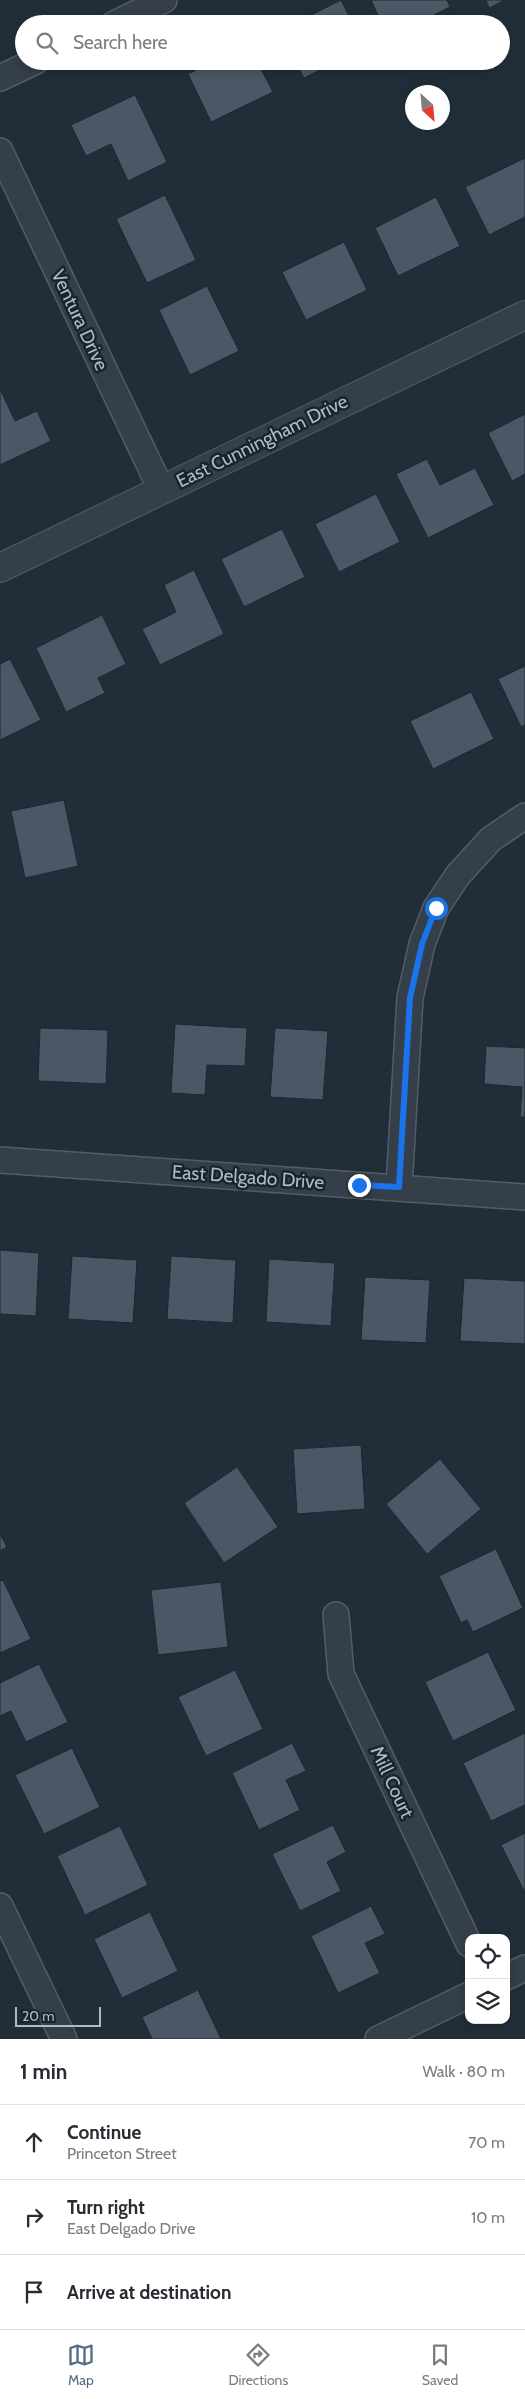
<!DOCTYPE html>
<html lang="en">
<head>
<meta charset="utf-8">
<style>
  body { margin:0; font-family:Cabin,sans-serif; background:#f7f7f7; color:#2b2b33 }
  .controls { position:absolute; right:15px; bottom:15px; display:grid; overflow:hidden; border-radius:10px; box-shadow:0 2px 8px #0003 }
  .controls button { width:45px; height:45px; display:grid; place-items:center; padding:0; border:0; border-bottom:1px solid #e1e1e2; background:#fff; color:#2b2b33; font:25px sans-serif }
  .compass { position:absolute; left:405px; top:85px; width:45px; height:45px; border-radius:50%; background:#fff; box-shadow:0 2px 8px #0003; rotate:154deg }
  .scale { position:absolute; left:15px; bottom:12px; width:86px; box-sizing:border-box; padding-left:5px; border:2px solid #b0bac6; border-top:0; font-size:14px; line-height:18px; white-space:nowrap; color:#b0bac6; -webkit-text-stroke:4px #1a242e; paint-order:stroke }
  .stop { position:absolute; width:15px; height:15px; margin:-11px; border:4px solid #1a73e8; border-radius:50%; background:#fff }
  .stop.end { background:#1a73e8; border-color:#fff; box-shadow:0 1px 5px #0008 }
  .list { margin:0; padding:0; list-style:none }
  h2 { display:flex; justify-content:space-between; align-items:center; height:65px; margin:0; padding:0 20px; font-size:21px }
  h2 small { font-size:16px; font-weight:400; color:#7c7c81 }
  .list li { display:grid; grid-template-columns:32px 1fr auto; gap:15px; align-items:center; box-sizing:border-box; height:75px; padding:0 20px; border-top:1px solid #e1e1e2 }
  .list b { display:block; font-size:19px; white-space:nowrap }
  .list p { margin:0; font-size:16px; white-space:nowrap; color:#7c7c81 }
  .list em { font-size:16px; font-style:normal; color:#7c7c81 }
  .icon { flex:none; width:28px; height:28px; fill:none; stroke:currentColor; stroke-width:2; stroke-linecap:round; stroke-linejoin:round }
  .map { position:relative; flex:none; width:525px; height:2039px; overflow:hidden }
  .search { position:absolute; background:#fff; box-shadow:0 2px 8px #0003; left:15px; right:15px; top:15px; height:55px; display:flex; align-items:center; gap:12px; box-sizing:border-box; padding:0 18px; border-radius:28px; color:#7c7c81; font-size:19px }
  .sheet { height:290px; background:#fff }
  nav { display:flex; justify-content:space-around; align-items:center; box-sizing:border-box; height:70px; border-top:1px solid #e1e1e2; background:#fff; font-size:14px; color:#7c7c81 }
  nav a { display:grid; justify-items:center; gap:2px }
  nav .on { color:#536c8b }
  .map>svg:first-child { display:block }
</style>
</head>
<body>
<div class="map">
<svg width="525" height="2039" viewBox="0 0 525 2039">
  <rect width="100%" height="100%" fill="#212e39"/>
  <g fill="#4a5865" stroke="#1c2630">
    <path d="M341 0 353 24H293Z"/>
    <path d="M371 0H447L450 7 416 24H382Z"/>
    <path d="M486 0H505L489 8Z"/>
    <path d="M214 61H257L273 92 211 122 188 74Z"/>
    <path d="M295 61H338L304 78Z"/>
    <path d="M135 95 167 162 128 181 111 144 86 156 71 125Z"/>
    <path d="M525 158V217L489 235 465 187Z"/>
    <path d="M165 195 196 260 147 283 116 219Z"/>
    <path d="M436 197 460 246 398 276 375 228Z"/>
    <path d="M344 242 367 290 306 320 282 272Z"/>
    <path d="M207 286 239 351 190 375 159 310Z"/>
    <path d="M0 389 15 421 37 411 51 441 0 465Z"/>
    <path d="M525 414V474L512 481 488 433Z"/>
    <path d="M427 459 440 485 475 468 494 505 428 538 396 474Z"/>
    <path d="M376 494 400 542 339 572 315 524Z"/>
    <path d="M282 529 305 577 244 607 221 559Z"/>
    <path d="M194 570 224 634 160 665 142 629 176 612 164 585Z"/>
    <path d="M102 615 126 664 98 678 105 693 66 712 36 648Z"/>
    <path d="M10 659 41 720 0 740V664Z"/>
    <path d="M525 666V725L521 727 498 679Z"/>
    <path d="M471 692 494 739 433 769 410 721Z"/>
    <path d="M64 800 78 866 25 878 11 811Z"/>
    <path d="M175 1024 247 1028 245 1066 207 1065 205 1095 171 1093Z"/>
    <path d="M40 1028 108 1030 106 1084 38 1081Z"/>
    <path d="M275 1028 328 1031 323 1100 270 1097Z"/>
    <path d="M486 1046 525 1048V1117H520L522 1087 484 1084Z"/>
    <path d="M0 1250 39 1253 36 1316 0 1314Z"/>
    <path d="M72 1256 137 1260 133 1323 68 1319Z"/>
    <path d="M171 1256 236 1260 233 1323 167 1319Z"/>
    <path d="M269 1259 335 1263 331 1326 266 1322Z"/>
    <path d="M365 1277 430 1280 426 1343 361 1340Z"/>
    <path d="M464 1278 525 1281V1344L460 1341Z"/>
    <path d="M361 1445 365 1509 297 1514 293 1449Z"/>
    <path d="M440 1459 481 1509 427 1554 386 1504Z"/>
    <path d="M237 1467 278 1527 224 1563 184 1503Z"/>
    <path d="M0 1534 7 1547 0 1551Z"/>
    <path d="M496 1549 523 1608 473 1632 467 1620 461 1623 439 1576Z"/>
    <path d="M3 1580 31 1639 0 1653V1581Z"/>
    <path d="M221 1582 228 1647 158 1655 151 1590Z"/>
    <path d="M488 1652 516 1710 453 1741 425 1682Z"/>
    <path d="M39 1664 68 1722 26 1742 11 1711 0 1716V1683Z"/>
    <path d="M235 1670 263 1729 206 1756 178 1697Z"/>
    <path d="M525 1733V1805L491 1821 463 1763Z"/>
    <path d="M292 1743 306 1771 286 1780 300 1810 259 1830 232 1773Z"/>
    <path d="M72 1748 100 1807 44 1834 15 1775Z"/>
    <path d="M333 1825 346 1852 327 1862 341 1891 300 1911 272 1854Z"/>
    <path d="M120 1826 148 1885 85 1915 57 1856Z"/>
    <path d="M525 1833V1893L501 1845Z"/>
    <path d="M371 1906 385 1934 365 1943 380 1973 338 1993 311 1936Z"/>
    <path d="M150 1912 178 1971 122 1998 94 1939Z"/>
    <path d="M198 1990 221 2039H152L142 2017Z"/>
  </g>
  <g fill="none" stroke-linecap="round" stroke-linejoin="round">
    <g stroke="#535d67" stroke-width="28">
      <g id="minor">
        <path d="M114 24 164 0"/>
        <path d="M0 78 36 61"/>
        <path d="M0 151 161 489"/>
        <path d="M0 1160 525 1197"/>
        <path d="M399 1187 410 998 422 944 436 908 458 875 491 839 525 816"/>
        <path d="M336 1615 341 1674 469 1944"/>
        <path d="M0 1906 64 2039"/>
        <path d="M506 1977 525 1968"/>
        <path d="M378 2039 469 1995"/>
      </g>
    </g>
    <g stroke="#535d67" stroke-width="30">
      <path id="tertiary" d="M0 568 525 315"/>
    </g>
    <use href="#minor" stroke="#353f49" stroke-width="25"/>
    <use href="#tertiary" stroke="#353f49" stroke-width="28"/>
  </g>
  <g fill="none" stroke-linecap="round" stroke-linejoin="round">
    <path stroke="#1a73e8" stroke-width="6" d="M359 1185 399 1187 410 998 422 944 436 908"/>
  </g>
  <g text-anchor="middle" dominant-baseline="central" stroke-width="5" stroke-linejoin="round" paint-order="stroke">
    <g font-size="19" fill="#b0bac6" stroke="#1a242e">
      <text transform="translate(80 320) rotate(65)">Ventura Drive</text>
      <text transform="translate(262 441) rotate(-26)">East Cunningham Drive</text>
      <text transform="translate(248 1177) rotate(4)">East Delgado Drive</text>
      <text transform="translate(392 1782) rotate(65)">Mill Court</text>
    </g>
  </g>
</svg>
<div class="controls">
<button><svg class="icon" aria-label="locate" viewBox="0 0 24 24"><circle cx="12" cy="12" r="6"/><path d="M12 2v4M12 18v4M2 12h4M18 12h4"/></svg></button>
<button><svg class="icon" aria-label="layers" viewBox="0 0 24 24"><path d="M12 4l9 5-9 5-9-5zM3 14l9 5 9-5"/></svg></button>
</div>
<svg class="compass" viewBox="-18 -18 36 36"><path d="M0-13l5 13h-10z" fill="#e53935"/><path d="M0 13l5-13h-10z" fill="#7c7c81"/></svg>
<div class="scale">20 m</div>
<div class="stop" style="left:436px;top:908px"></div>
<div class="stop end" style="left:359px;top:1185px"></div>
<div class="search"><svg class="icon" aria-label="search" viewBox="0 0 24 24"><circle cx="10" cy="10" r="6"/><path d="M15 15l6 6"/></svg>Search here</div>
</div>
<section class="sheet">
<h2>1 min<small>Walk · 80 m</small></h2>
<ul class="list">
<li><svg class="icon" aria-label="ahead" viewBox="0 0 24 24"><path d="M12 20V5M6 11l6-6 6 6"/></svg><div><b>Continue</b><p>Princeton Street</p></div><em>70 m</em></li>
<li><svg class="icon" aria-label="right" viewBox="0 0 24 24"><path d="M7 20v-9h11M14 6l5 5-5 5"/></svg><div><b>Turn right</b><p>East Delgado Drive</p></div><em>10 m</em></li>
<li><svg class="icon" aria-label="arrive" viewBox="0 0 24 24"><path d="M6 21V4h12l-3 4 3 4H6"/></svg><div><b>Arrive at destination</b></div></li>
</ul>
</section>
<nav>
<a class="on"><svg class="icon" aria-label="map" viewBox="0 0 24 24"><path d="M3 6l6-2 6 2 6-2v14l-6 2-6-2-6 2zM9 4v14M15 6v14"/></svg>Map</a>
<a><svg class="icon" aria-label="directions" viewBox="0 0 24 24"><path d="M12 3l9 9-9 9-9-9zM9 14v-3h6M13 9l2 2-2 2"/></svg>Directions</a>
<a><svg class="icon" aria-label="saved" viewBox="0 0 24 24"><path d="M7 4h10v16l-5-4-5 4z"/></svg>Saved</a>
</nav>
</body>
</html>
